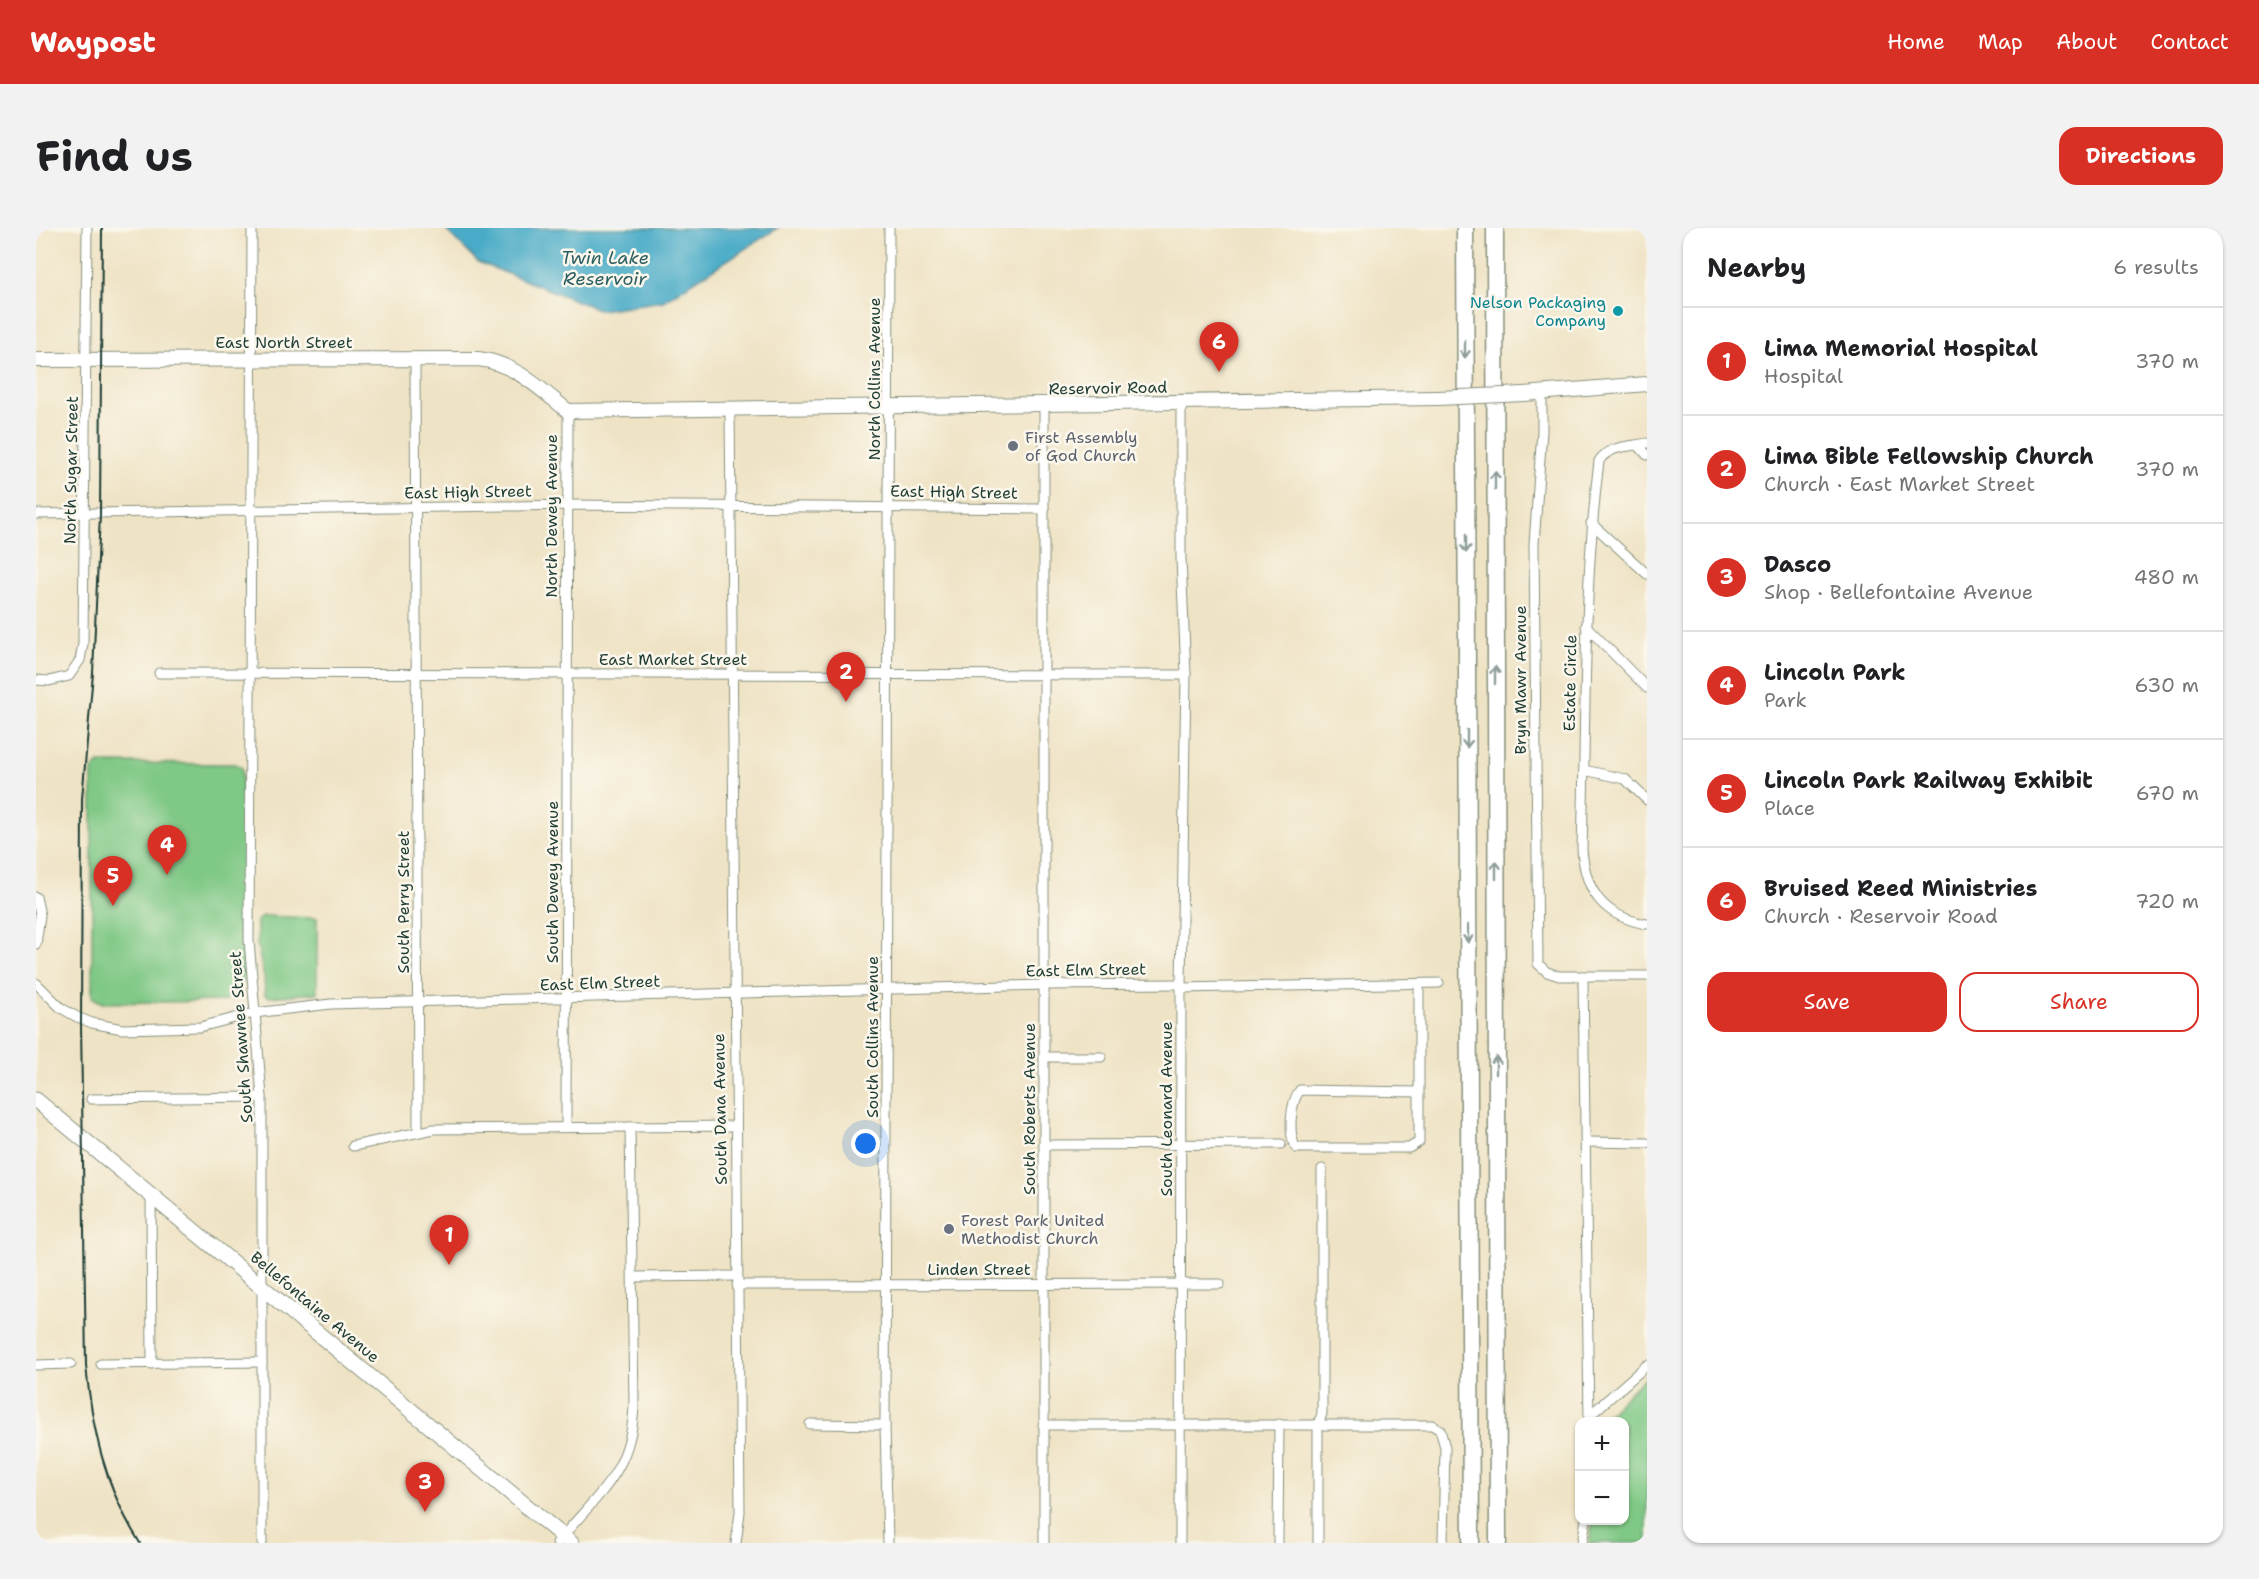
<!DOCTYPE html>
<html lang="en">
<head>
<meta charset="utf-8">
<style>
  body { margin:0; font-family:"Shantell Sans",sans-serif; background:#f2f2f2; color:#202124 }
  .controls { position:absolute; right:18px; bottom:18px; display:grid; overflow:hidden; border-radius:12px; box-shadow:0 2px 4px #0004 }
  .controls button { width:54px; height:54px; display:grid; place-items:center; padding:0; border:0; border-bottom:2px solid #e0e0e0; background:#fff; color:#202124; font:30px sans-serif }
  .you { position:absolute; left:830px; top:916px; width:21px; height:21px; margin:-15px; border:4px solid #fff; border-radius:50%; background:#1a73e8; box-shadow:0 0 0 9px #1a73e833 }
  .badge { display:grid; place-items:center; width:39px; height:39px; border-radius:50%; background:#d93025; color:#fff; font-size:20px; font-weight:700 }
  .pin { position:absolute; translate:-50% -50px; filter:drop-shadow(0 2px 3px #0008) }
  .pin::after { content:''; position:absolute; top:32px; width:21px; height:18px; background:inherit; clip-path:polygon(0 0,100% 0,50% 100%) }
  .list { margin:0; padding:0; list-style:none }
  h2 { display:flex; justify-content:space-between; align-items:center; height:78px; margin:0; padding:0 24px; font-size:26px }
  h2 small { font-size:20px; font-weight:400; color:#757577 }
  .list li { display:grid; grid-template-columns:39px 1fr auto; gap:18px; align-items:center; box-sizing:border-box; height:108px; padding:0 24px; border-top:2px solid #e0e0e0 }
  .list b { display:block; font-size:22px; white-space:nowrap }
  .list p { margin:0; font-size:20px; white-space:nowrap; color:#757577 }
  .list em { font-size:20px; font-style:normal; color:#757577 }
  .actions { display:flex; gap:12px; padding:18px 24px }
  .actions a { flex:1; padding:14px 0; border:2px solid #d93025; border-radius:18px; text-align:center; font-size:21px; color:#d93025 }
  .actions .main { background:#d93025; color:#fff }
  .map { position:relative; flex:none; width:1611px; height:1315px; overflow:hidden; border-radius:18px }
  header { display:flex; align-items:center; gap:36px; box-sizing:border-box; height:84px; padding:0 30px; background:#d93025; color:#fff }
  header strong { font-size:28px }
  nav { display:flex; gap:33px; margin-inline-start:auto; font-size:21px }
  .intro { display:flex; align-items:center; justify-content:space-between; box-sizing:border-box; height:144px; padding:0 36px }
  h1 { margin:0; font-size:42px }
  .button { padding:15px 27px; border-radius:18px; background:#d93025; color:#fff; font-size:21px; font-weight:700 }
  main { display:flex; gap:36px; padding:0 36px }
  aside { flex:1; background:#fff; border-radius:18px; box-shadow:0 2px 4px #0004 }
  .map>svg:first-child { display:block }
</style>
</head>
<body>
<header>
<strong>Waypost</strong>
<nav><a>Home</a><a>Map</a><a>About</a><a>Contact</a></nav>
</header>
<div class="intro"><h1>Find us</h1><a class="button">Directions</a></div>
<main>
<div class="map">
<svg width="1611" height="1315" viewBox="0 0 1611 1315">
  <rect width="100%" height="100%" fill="#fbf7ec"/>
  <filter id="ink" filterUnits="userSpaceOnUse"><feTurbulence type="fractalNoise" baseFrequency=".0167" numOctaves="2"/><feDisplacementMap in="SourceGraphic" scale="12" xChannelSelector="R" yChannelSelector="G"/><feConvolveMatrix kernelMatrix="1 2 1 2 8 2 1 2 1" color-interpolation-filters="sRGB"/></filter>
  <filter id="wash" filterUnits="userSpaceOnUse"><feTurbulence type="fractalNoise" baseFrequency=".008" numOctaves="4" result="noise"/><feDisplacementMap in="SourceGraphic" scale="24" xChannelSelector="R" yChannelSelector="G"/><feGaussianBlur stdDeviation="1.35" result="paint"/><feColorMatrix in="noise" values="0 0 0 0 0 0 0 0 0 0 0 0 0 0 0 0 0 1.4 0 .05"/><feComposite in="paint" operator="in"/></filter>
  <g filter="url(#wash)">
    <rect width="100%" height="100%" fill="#efe3c5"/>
    <g fill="#7fc885" stroke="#4f825c" stroke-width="1.5">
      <path d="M63 535 200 536 206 540 208 752 189 773 66 775 56 769V542Z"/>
      <path d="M226 688 281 690V765L233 769 229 767 228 749 221 716V693Z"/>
      <path d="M1611 1147V1315H1553L1557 1293 1588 1292V1194L1564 1193Z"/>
    </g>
    <path fill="#48abc7" stroke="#34747e" stroke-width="1.5" d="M408 0H742L627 73 564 82 442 34Z"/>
  </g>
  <g filter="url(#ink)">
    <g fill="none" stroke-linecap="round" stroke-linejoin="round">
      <g stroke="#87907c" stroke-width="11">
        <g id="street">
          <path d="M216 0 213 712 226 869V1315"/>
          <path d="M379 132 382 902"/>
          <path d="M1506 165V203L1498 316 1502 736 1511 744 1523 748H1611"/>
          <path d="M694 181 704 1284 700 1315"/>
          <path d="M1611 215C1594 219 1573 217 1563 233 1547 362 1550 491 1546 621 1549 663 1567 689 1611 696"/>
          <path d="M1602 217 1611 227"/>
          <path d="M0 286 532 277 1008 281"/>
          <path d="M1555 295 1611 346"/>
          <path d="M1550 398 1611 460"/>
          <path d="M123 445 1150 447"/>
          <path d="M0 452 13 453 33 448 44 432 47 416 51 0"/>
          <path d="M1548 542 1589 551 1611 572"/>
          <path d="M0 669 4 687 0 716"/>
          <path d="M1547 748 1553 1194"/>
          <path d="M0 755 25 780 41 789 56 795 86 801 164 799 218 785 295 776 1008 757 1145 756"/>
          <path d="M1145 760 1403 755"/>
          <path d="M1008 829H1065"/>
          <path d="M1382 864 1264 862C1254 874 1252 908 1260 920H1373L1383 914V756"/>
          <path d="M55 871 226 869"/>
          <path d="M530 898 532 183"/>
          <path d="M1551 914 1611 915"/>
          <path d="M1008 917 1245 916"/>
          <path d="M317 918 398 901 700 898"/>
          <path d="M115 967 116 1136"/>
          <path d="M597 1049 701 1048"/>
          <path d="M701 1057 1184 1056"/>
          <path d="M65 1136 226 1134"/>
          <path d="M0 1137 35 1136"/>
          <path d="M1553 1188 1611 1137"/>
          <path d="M774 1196 849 1197"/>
          <path d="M1007 1197H1396L1404 1202 1409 1219 1407 1315"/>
          <path d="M521 1315C562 1265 596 1245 598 1176L594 899"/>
          <path d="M852 1315 849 1197 853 0"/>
          <path d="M1008 1315V178"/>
          <path d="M1144 1315 1145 756 1150 447 1145 330V176"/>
          <path d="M1242 1315 1243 1196"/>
          <path d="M1282 1315V1196L1286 1186V941"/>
          <path d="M1546 1315 1550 1292"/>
        </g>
      </g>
      <g stroke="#87907c" stroke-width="16">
        <g id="secondary">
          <path d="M0 132 442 131C479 135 504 161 532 183L1402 170"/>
          <path d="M1488 166 1611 156"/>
        </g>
      </g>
      <g stroke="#87907c" stroke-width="17">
        <path id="primary" d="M0 872 535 1315"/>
      </g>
      <g stroke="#87907c" stroke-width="19">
        <g id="highway">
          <path d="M1429 0 1435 1315"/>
          <path d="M1459 0 1462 1315"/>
        </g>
      </g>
      <use href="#street" stroke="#fff" stroke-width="9"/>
      <use href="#secondary" stroke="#fff" stroke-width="14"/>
      <use href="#primary" stroke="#fff" stroke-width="15"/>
      <use href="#highway" stroke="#fff" stroke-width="16"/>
      <path stroke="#1f3d34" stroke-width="2" d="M66 0 64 286 57 445 46 571 45 797 50 1137C56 1201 69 1260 104 1315"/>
      <g stroke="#87907c" stroke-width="16" stroke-linecap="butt">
        <path id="secondary-bridge" d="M1402 170 1488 166"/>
      </g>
      <use href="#secondary-bridge" stroke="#fff" stroke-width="14"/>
    </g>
    <defs><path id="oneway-shaft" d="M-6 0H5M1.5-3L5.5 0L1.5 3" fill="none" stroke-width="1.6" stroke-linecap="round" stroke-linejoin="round" transform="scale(1.5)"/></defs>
    <g stroke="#8f9e9a">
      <use href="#oneway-shaft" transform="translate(1429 121) rotate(90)"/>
      <use href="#oneway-shaft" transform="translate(1459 252) rotate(-90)"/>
      <use href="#oneway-shaft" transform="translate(1430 316) rotate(90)"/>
      <use href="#oneway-shaft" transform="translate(1459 447) rotate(-90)"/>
      <use href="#oneway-shaft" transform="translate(1431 511) rotate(90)"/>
      <use href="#oneway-shaft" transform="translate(1460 642) rotate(-90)"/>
      <use href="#oneway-shaft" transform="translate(1432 706) rotate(90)"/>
      <use href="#oneway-shaft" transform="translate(1460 837) rotate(-90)"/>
    </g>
  </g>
  <circle fill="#0f9aa8" stroke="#fbf7ec" stroke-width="2" cx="1582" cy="83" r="6"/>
  <g fill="#6b7280" stroke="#fbf7ec" stroke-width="2">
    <circle cx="977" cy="218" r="6"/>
    <circle cx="913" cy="1001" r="6"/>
  </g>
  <g text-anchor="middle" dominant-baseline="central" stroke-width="5" stroke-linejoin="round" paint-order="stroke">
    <g font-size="16" fill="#0d838f" stroke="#fbf7ec" text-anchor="end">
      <text x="1570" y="74">Nelson Packaging<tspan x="1570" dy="18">Company</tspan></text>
    </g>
    <g font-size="16" fill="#1f3d34" stroke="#fbf7ec">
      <text x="248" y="114">East North Street</text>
      <text transform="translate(838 151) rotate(-90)">North Collins Avenue</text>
      <text transform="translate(1072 160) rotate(-1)">Reservoir Road</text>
      <text transform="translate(35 242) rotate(-89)">North Sugar Street</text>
      <text transform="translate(432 264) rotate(-1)">East High Street</text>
      <text transform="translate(918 264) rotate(1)">East High Street</text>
      <text transform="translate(515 288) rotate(-90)">North Dewey Avenue</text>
      <text x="637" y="431">East Market Street</text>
      <text transform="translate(1484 452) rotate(-90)">Bryn Mawr Avenue</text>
      <text transform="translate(1534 455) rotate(-89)">Estate Circle</text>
      <text transform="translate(516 654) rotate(-90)">South Dewey Avenue</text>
      <text transform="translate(367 674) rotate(-90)">South Perry Street</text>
      <text transform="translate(1050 742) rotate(-1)">East Elm Street</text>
      <text transform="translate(564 755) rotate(-2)">East Elm Street</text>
      <text transform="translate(205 809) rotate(-94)">South Shawnee Street</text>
      <text transform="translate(836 809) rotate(-90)">South Collins Avenue</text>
      <text transform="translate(684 881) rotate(-91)">South Dana Avenue</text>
      <text transform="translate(993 881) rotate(-90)">South Roberts Avenue</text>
      <text transform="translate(1130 881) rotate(-90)">South Leonard Avenue</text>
      <text x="943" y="1041">Linden Street</text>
      <text transform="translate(279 1079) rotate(40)">Bellefontaine Avenue</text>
    </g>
    <g font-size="16" fill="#5b616d" stroke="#fbf7ec" text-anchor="start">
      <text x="989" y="209">First Assembly<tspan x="989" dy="18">of God Church</tspan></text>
      <text x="925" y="992">Forest Park United<tspan x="925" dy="18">Methodist Church</tspan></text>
    </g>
    <g font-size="18" font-style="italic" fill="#2b5e60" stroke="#fbf7ec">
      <text x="569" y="30">Twin Lake<tspan x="569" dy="21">Reservoir</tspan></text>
    </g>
  </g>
</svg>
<div class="controls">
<button>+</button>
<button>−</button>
</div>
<div class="you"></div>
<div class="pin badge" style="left:413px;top:1037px">1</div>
<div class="pin badge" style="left:810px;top:474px">2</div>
<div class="pin badge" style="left:389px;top:1284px">3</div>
<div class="pin badge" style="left:131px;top:647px">4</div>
<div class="pin badge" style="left:77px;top:678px">5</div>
<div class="pin badge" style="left:1183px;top:144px">6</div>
</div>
<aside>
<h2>Nearby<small>6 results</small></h2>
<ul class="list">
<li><span class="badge">1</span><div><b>Lima Memorial Hospital</b><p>Hospital</p></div><em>370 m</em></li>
<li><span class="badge">2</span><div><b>Lima Bible Fellowship Church</b><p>Church · East Market Street</p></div><em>370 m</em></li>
<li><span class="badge">3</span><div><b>Dasco</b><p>Shop · Bellefontaine Avenue</p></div><em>480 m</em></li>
<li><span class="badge">4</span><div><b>Lincoln Park</b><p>Park</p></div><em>630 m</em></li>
<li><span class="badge">5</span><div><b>Lincoln Park Railway Exhibit</b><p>Place</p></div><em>670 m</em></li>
<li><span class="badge">6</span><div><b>Bruised Reed Ministries</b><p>Church · Reservoir Road</p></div><em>720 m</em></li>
</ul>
<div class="actions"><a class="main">Save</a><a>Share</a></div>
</aside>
</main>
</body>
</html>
